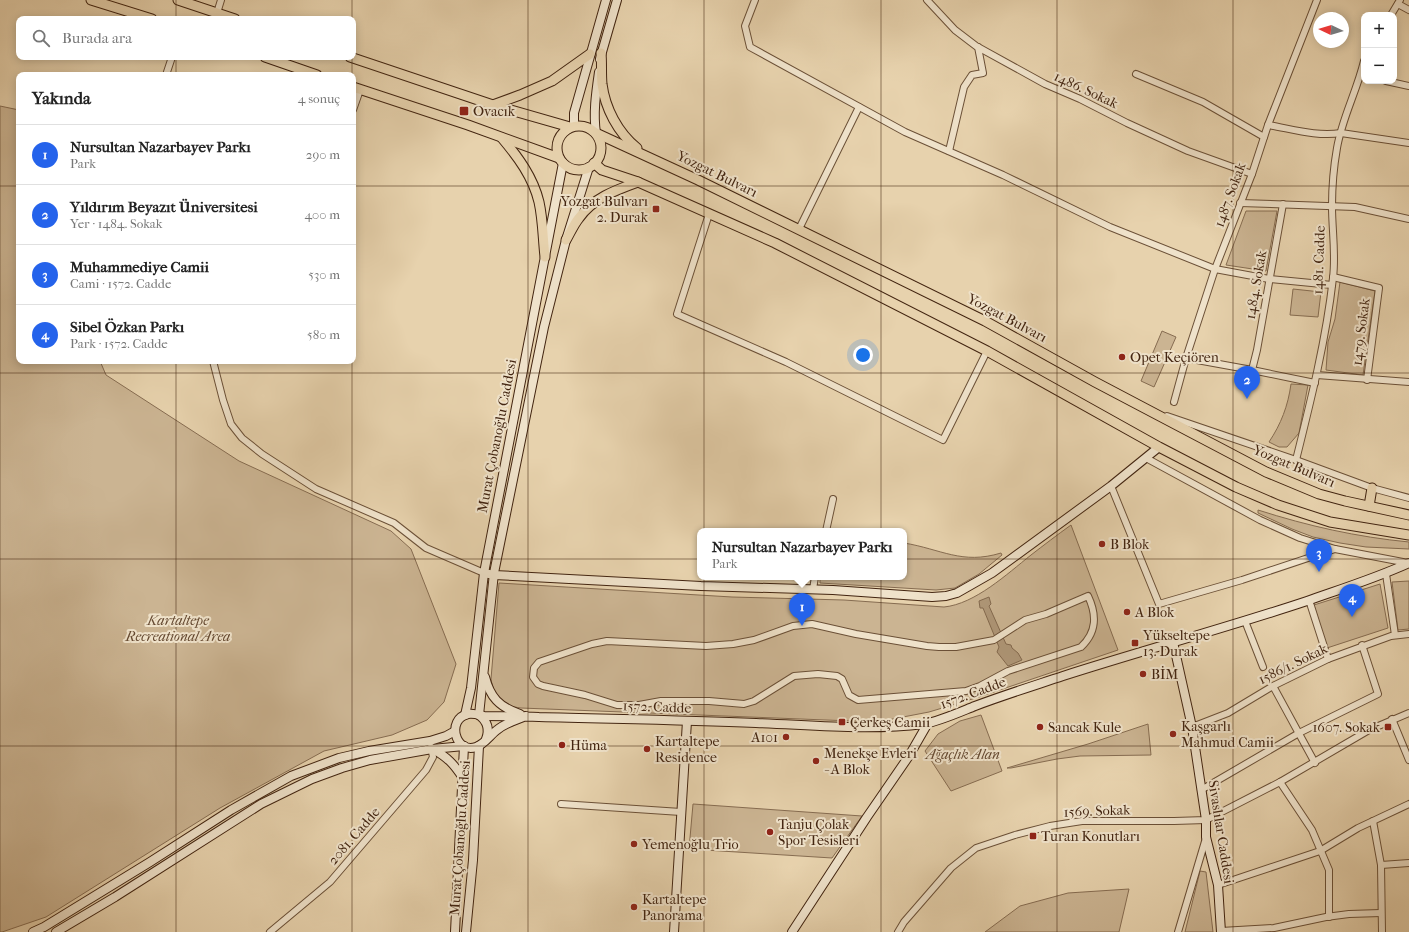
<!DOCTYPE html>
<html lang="tr">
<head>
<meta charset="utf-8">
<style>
  body { margin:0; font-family:"IM FELL French Canon",serif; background:#f2f2f2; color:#222 }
  .controls { position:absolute; right:12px; top:12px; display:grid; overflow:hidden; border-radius:8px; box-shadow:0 2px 10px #0003 }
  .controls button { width:36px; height:36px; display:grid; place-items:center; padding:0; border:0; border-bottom:1px solid #e0e0e0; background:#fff; color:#222; font:20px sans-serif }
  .compass { position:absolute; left:1313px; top:12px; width:36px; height:36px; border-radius:50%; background:#fff; box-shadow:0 2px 10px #0003; rotate:274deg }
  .you { position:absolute; left:863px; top:355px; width:14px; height:14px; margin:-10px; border:3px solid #fff; border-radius:50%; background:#1a73e8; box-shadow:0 0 0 6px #1a73e833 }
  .badge { display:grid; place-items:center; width:26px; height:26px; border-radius:50%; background:#2563eb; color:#fff; font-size:13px; font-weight:700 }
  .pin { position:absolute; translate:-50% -33px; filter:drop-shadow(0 1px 2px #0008) }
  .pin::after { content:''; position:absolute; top:21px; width:14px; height:12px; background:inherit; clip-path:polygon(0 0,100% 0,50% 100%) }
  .popup { position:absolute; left:697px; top:528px; width:210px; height:52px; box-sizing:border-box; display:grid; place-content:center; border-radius:8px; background:#fff; filter:drop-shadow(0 1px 3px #0005); font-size:13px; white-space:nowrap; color:#767676 }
  .popup b { font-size:15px; color:#222 }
  .popup::after { content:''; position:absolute; left:50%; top:100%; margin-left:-8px; border:8px solid transparent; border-top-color:#fff }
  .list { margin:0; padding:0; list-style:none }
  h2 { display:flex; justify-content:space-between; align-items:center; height:52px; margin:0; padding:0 16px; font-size:17px }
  h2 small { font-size:13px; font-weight:400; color:#767676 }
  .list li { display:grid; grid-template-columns:26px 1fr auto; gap:12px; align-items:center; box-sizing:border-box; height:60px; padding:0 16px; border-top:1px solid #e0e0e0 }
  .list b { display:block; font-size:15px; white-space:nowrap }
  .list p { margin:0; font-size:13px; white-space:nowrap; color:#767676 }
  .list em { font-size:13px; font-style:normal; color:#767676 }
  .icon { flex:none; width:22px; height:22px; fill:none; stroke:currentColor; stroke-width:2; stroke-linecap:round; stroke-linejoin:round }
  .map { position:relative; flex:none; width:1409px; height:932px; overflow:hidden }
  .search { position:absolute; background:#fff; box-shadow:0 2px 10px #0003; left:16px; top:16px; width:340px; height:44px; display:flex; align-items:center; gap:10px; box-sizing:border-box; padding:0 14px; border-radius:8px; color:#767676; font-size:15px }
  .panel { position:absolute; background:#fff; box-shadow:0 2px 10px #0003; left:16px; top:72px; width:340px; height:292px; border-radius:8px }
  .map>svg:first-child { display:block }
</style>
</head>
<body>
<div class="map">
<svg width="1409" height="932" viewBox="0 0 1409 932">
  <rect width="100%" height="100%" fill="#e7d2ad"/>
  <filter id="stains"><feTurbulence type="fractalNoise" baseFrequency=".005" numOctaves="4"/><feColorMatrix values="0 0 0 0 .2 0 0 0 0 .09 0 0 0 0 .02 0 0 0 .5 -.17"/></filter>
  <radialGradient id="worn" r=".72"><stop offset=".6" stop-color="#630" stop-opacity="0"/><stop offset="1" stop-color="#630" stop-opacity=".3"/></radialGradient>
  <g fill="#cbb492" stroke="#866c51">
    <path d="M0 106 19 110V361H100L106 375 239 461 391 531 411 549 456 664 444 702 427 720 392 735 324 751 220 808 46 917 2 932H0Z"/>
    <path d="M1246 211H1277L1266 271 1226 265Z"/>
    <path d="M1340 282 1375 291 1363 375 1326 370 1328 342 1335 319Z"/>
    <path d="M1293 289 1321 292 1318 317 1290 315Z"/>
    <path d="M1162 331 1176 337 1154 387 1141 381Z"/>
    <path d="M1291 384 1308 385 1299 433 1287 447H1279L1269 442C1281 424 1288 406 1291 384Z"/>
    <path d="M1258 510C1308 526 1357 537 1409 542V549L1366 547 1340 543 1313 537 1292 529 1258 513Z"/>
    <path d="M1071 525 1118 650 979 697 929 712 877 722 521 708C502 706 494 697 491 679L499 583 732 597 844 600 944 607C975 604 1007 574 1031 555 1044 545 1057 535 1071 525Z"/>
    <path d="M904 543C941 549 962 565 1001 553L1002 555 979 574 955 588 936 590 820 583V577H904Z"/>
    <path d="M1409 581V629L1398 630 1392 582Z"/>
    <path d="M1380 584 1388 628 1327 648 1314 605Z"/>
    <path d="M981 715 1002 771 951 791 925 751 938 734 960 721Z"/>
    <path d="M1148 724 1151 755 1080 756 1057 759 1011 768H1007L1088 744Z"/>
    <path d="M693 804 862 816 832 858 689 849Z"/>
    <path d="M1200 871 1206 872 1213 932H1185Z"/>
    <path d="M1129 889 1119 932H985L1020 906 1068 893Z"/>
  </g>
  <path fill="#af9778" stroke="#83694e" d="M989 597 991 604 989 606 1006 644 1011 645 1012 648 1018 653 1022 660 1008 666 997 652 999 647 983 608H980L979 601Z"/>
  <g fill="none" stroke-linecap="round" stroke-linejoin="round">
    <g stroke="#6b5037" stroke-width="8">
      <g id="street">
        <path d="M755 0 745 26 750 47 905 132 1003 175 1110 227 1215 269 1269 279 1332 285"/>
        <path d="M927 0 955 30 976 46 1045 84 1080 99 1127 123 1188 151 1252 174"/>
        <path d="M1398 4 1409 10"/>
        <path d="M217 13 221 0"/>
        <path d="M1391 15 1400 0"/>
        <path d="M1136 74 1203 102 1264 137"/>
        <path d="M166 75 172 57"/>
        <path d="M1386 81 1409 86"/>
        <path d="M353 110 360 90"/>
        <path d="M1268 125C1292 129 1317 137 1341 133L1409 143"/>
        <path d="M949 151 964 87 972 75 983 73 978 47"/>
        <path d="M1240 203 1355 207 1409 219"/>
        <path d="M709 214 677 314 786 362 943 440 987 351"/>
        <path d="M799 229 859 107"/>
        <path d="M1333 277 1379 288 1367 380"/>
        <path d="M1186 358 1252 370 1315 383"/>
        <path d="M213 361 223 400 231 424 242 438 262 454 316 489 394 523 426 548 484 573"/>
        <path d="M1252 370 1257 350 1283 204"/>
        <path d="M1317 375 1409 382"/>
        <path d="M1174 402 1186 358 1215 269 1252 174 1268 125 1317 0"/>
        <path d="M1167 416 1296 460 1372 488 1409 498"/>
        <path d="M1146 458 1260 520 1300 538 1335 549 1408 563"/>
        <path d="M1296 460C1311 400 1326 340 1333 278 1336 254 1332 230 1332 206 1332 189 1334 165 1337 148 1342 118 1357 91 1364 61"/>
        <path d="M1111 486 1159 604 1242 580 1335 549"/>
        <path d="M826 531 833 499"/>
        <path d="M1386 574 1395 635"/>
        <path d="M813 589 815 577"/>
        <path d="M1088 596C1097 615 1097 632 1081 647L1008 671 980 686 966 691 858 700 849 695 842 679 837 676 818 674 794 676 754 701 744 704 709 701H661L639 705H617L585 695 543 686 538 684 533 677 534 668 539 662 592 644 607 641 706 646 733 644 754 640 793 626 812 624 856 634 927 646 939 647H956L994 640 1025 620 1046 614Z"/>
        <path d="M1309 600 1328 659"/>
        <path d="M1245 621 1263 667"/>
        <path d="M1273 686 1315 763"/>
        <path d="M1392 719 1409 760"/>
        <path d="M1192 727 1228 713 1273 686 1328 659 1391 636 1409 634"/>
        <path d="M1280 782 1312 830 1329 870V917"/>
        <path d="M1201 790 1299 733 1378 694 1362 645"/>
        <path d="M561 804 681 812"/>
        <path d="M1373 821 1381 865 1382 932"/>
        <path d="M1381 865 1409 863"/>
        <path d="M1218 885 1320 851 1358 828 1409 804"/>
        <path d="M1221 931 1274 928 1326 917 1349 914 1381 913"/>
        <path d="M270 932 330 882 426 770 433 757 431 747"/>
        <path d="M898 932 904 922 951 868 976 848 1015 835 1050 826 1082 821H1174L1206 820 1280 782 1369 730 1409 713"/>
        <path d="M1178 932 1206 838"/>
      </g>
    </g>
    <g stroke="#422410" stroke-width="10">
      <g id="secondary">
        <path d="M600 59 617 0"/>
        <path d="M574 126V113L606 0"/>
        <path d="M596 133C593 113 596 93 599 72"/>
        <path d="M484 573 494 575 701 586 833 590 932 597 946 596 957 593 992 573 1111 486 1159 447"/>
        <path d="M1173 642 1192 727 1206 820V837L1218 885 1221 932"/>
        <path d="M485 677C490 697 499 707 520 714"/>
        <path d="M465 715 471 688 484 573 563 163"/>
        <path d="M479 715 494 573 544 327 566 240 589 167"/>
        <path d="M479 715C487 721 490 729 486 739"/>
        <path d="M526 716C516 720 505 723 497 730 490 735 485 744 476 747 455 754 446 719 468 714 474 713 479 715 484 716 503 716 521 716 539 717 611 719 684 720 756 723 812 725 868 731 924 724 940 721 960 712 975 706 1004 695 1033 686 1063 676 1144 650 1226 628 1307 601 1341 589 1376 578 1409 563"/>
        <path d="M433 749C448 758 453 763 463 778"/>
        <path d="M33 932 44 927 150 862 231 810 291 776 339 758 369 751 430 741 446 736 455 731"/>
        <path d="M56 932 115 897 261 804 312 779 342 768 370 760 432 749 464 746"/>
        <path d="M455 932 464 746"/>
        <path d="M466 932 473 860 479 746"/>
        <path d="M674 932 687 721"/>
        <path d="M792 932 867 817 909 756 928 723"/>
      </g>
    </g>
    <g stroke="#422410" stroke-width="11">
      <g id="primary">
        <path d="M91 0 152 19"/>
        <path d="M178 0 235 19"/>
        <path d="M601 53C602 63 601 74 602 84 605 108 618 133 637 148"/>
        <path d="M265 57 317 75"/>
        <path d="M350 57 493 105 570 127"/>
        <path d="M353 87 468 125 559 158"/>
        <path d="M493 105 520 95 552 81 590 54"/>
        <circle cx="579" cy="148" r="22"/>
        <path d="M596 133 698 180 985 321 1095 382 1266 472 1319 494 1345 501 1409 515"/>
        <path d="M502 138C518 157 533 177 539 202 543 220 543 239 545 257"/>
        <path d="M594 163 602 170 638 182 775 243 987 351 1159 447 1236 487 1278 505 1330 522 1409 535"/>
        <path d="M566 240C570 233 574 224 579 218 593 198 616 190 638 182"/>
        <path d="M1369 506 1372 488"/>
      </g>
    </g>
    <use href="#street" stroke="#efe2ca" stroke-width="6"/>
    <use href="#secondary" stroke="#efe2ca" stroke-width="8"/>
    <use href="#primary" stroke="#e7d2ad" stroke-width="9"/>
  </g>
  <path fill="none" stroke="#422410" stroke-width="1" stroke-opacity="0.55" d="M176 0V19M352 0V19M528 0V932M704 0V932M881 0V932M1057 0V932M1233 0V932M176 57V75M352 57V75M0 186H19M353 186H1409M176 361V932M352 361V932M0 373H1409M0 559H1409M0 746H1409"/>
  <g fill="#8f2418" stroke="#efe2ca" stroke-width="1.5">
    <rect x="459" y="106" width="10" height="10" rx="2"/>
    <rect x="652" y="205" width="8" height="8" rx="2"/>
    <circle cx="1122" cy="357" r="4"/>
    <circle cx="1102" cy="544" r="4"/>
    <circle cx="1127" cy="612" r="4"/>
    <rect x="1131" y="639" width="8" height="8" rx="2"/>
    <circle cx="1143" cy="674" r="4"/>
    <rect x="838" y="718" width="8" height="8" rx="2"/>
    <circle cx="1040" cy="727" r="4"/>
    <rect x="1384" y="723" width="8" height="8" rx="2"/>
    <circle cx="1173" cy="734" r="4"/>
    <circle cx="786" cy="737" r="4"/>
    <circle cx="562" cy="745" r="4"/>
    <circle cx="647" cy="749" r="4"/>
    <circle cx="816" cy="761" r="4"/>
    <circle cx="770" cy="832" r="4"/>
    <rect x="1029" y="832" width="8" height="8" rx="2"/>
    <circle cx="634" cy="844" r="4"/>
    <circle cx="634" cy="907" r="4"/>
  </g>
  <g text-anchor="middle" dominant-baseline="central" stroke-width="4" stroke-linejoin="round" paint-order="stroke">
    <g font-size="14" fill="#422410" stroke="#efe2ca">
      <text transform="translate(1086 90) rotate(25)">1486. Sokak</text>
      <text transform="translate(717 174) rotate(26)">Yozgat Bulvarı</text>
      <text transform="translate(1230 195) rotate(-70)">1487. Sokak</text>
      <text transform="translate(1319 260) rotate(-88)">1481. Cadde</text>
      <text transform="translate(1256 285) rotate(-80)">1484. Sokak</text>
      <text transform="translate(1007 318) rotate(28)">Yozgat Bulvarı</text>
      <text transform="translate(1361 332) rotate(-83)">1479. Sokak</text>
      <text transform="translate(497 436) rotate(-79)">Murat Çobanoğlu Caddesi</text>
      <text transform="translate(1294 466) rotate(23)">Yozgat Bulvarı</text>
      <text transform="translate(1293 664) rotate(-26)">1586/1. Sokak</text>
      <text transform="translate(973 693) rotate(-20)">1572. Cadde</text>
      <text transform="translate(657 707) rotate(2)">1572. Cadde</text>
      <text transform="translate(1097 811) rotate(-2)">1569. Sokak</text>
      <text transform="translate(1221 832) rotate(81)">Sivaslılar Caddesi</text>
      <text transform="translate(354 836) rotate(-49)">2081. Cadde</text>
      <text transform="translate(460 838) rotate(-86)">Murat Çobanoğlu Caddesi</text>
    </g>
    <g font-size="14" fill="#422410" stroke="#efe2ca" text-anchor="start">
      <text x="473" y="111">Ovacık</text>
      <text x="648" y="201" text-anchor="end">Yozgat Bulvarı<tspan x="648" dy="16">2. Durak</tspan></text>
      <text x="1130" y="357">Opet Keçiören</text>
      <text x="1110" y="544">B Blok</text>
      <text x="1135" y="612">A Blok</text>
      <text x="1143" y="635">Yükseltepe<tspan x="1143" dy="16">13. Durak</tspan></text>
      <text x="1151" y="674">BİM</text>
      <text x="850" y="722">Çerkeş Camii</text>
      <text x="1181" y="726">Kaşgarlı<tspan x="1181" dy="16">Mahmud Camii</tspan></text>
      <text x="1048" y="727">Sancak Kule</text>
      <text x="1380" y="727" text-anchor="end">1607. Sokak</text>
      <text x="778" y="737" text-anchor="end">A101</text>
      <text x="655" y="741">Kartaltepe<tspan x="655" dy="16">Residence</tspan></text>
      <text x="570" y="745">Hüma</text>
      <text x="824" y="753">Menekşe Evleri<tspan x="824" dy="16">- A Blok</tspan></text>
      <text x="778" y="824">Tanju Çolak<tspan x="778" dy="16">Spor Tesisleri</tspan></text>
      <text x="1041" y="836">Turan Konutları</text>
      <text x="642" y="844">Yemenoğlu Trio</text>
      <text x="642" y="899">Kartaltepe<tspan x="642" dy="16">Panorama</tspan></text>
    </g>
    <g font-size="14" font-style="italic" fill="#644830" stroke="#efe2ca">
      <text x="178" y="620">Kartaltepe<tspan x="178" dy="16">Recreational Area</tspan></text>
      <text x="963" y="754">Ağaçlık Alan</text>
    </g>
  </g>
  <rect width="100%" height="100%" filter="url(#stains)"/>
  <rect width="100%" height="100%" fill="url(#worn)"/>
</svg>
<div class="controls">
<button>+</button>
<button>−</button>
</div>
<svg class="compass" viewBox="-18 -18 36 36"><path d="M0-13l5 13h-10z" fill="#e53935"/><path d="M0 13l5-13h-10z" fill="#767676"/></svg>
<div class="you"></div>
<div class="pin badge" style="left:802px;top:626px">1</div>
<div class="popup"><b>Nursultan Nazarbayev Parkı</b>Park</div>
<div class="pin badge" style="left:1247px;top:399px">2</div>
<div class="pin badge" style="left:1319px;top:572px">3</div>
<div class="pin badge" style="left:1352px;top:617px">4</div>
<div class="search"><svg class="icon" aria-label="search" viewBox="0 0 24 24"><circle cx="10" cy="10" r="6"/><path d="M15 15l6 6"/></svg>Burada ara</div>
<section class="panel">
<h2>Yakında<small>4 sonuç</small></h2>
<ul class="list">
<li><span class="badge">1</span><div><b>Nursultan Nazarbayev Parkı</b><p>Park</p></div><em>290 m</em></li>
<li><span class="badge">2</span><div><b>Yıldırım Beyazıt Üniversitesi</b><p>Yer · 1484. Sokak</p></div><em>400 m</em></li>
<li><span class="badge">3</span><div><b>Muhammediye Camii</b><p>Cami · 1572. Cadde</p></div><em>530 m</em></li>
<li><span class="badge">4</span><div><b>Sibel Özkan Parkı</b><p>Park · 1572. Cadde</p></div><em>580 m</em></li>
</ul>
</section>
</div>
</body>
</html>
